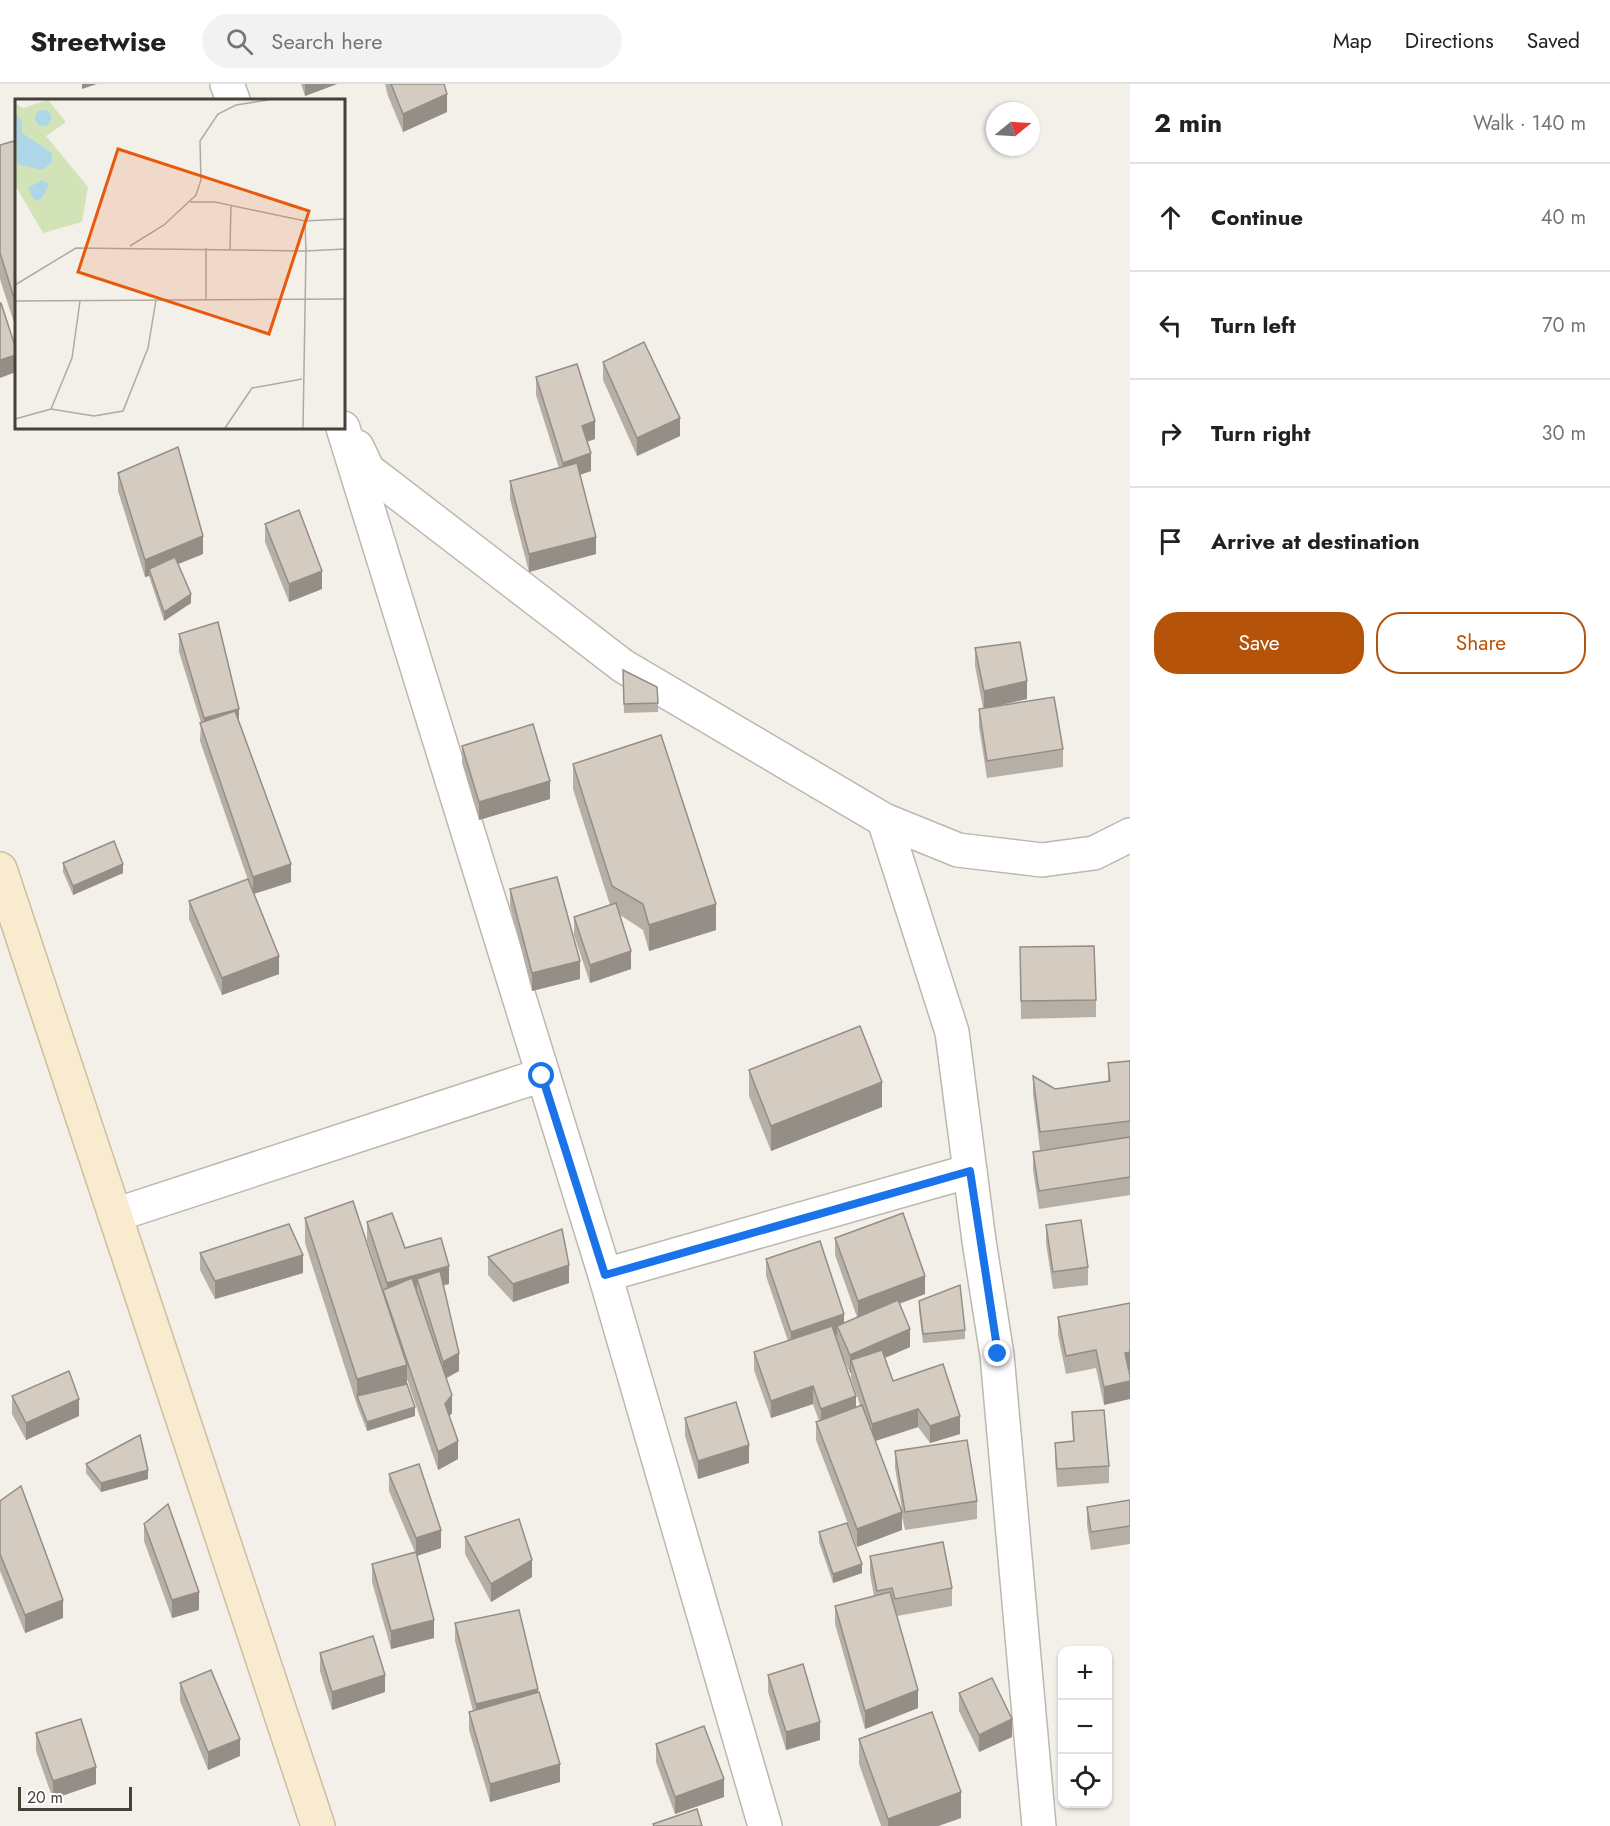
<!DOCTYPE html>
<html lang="en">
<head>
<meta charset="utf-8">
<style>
  body { margin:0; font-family:Jost,sans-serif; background:#f2f2f2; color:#202124 }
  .controls { position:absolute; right:18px; bottom:18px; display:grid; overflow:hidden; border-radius:12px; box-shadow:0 2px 4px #0004 }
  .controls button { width:54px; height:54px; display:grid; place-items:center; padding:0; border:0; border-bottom:2px solid #e0e0e0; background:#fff; color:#202124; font:30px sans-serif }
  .compass { position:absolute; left:986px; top:18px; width:54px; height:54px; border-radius:50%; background:#fff; box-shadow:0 2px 4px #0004; rotate:72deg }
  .scale { position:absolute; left:18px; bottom:15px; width:114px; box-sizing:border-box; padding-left:6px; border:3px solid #474039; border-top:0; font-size:16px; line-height:21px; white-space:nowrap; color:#474039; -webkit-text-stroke:4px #fff; paint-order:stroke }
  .stop { position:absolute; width:18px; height:18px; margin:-14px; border:4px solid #1a73e8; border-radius:50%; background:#fff }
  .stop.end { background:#1a73e8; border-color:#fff; box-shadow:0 2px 6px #0008 }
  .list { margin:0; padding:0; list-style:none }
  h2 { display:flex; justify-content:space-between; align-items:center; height:78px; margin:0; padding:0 24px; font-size:26px }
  h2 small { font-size:20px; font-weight:400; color:#757577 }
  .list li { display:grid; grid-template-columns:39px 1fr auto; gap:18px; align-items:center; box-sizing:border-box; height:108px; padding:0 24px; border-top:2px solid #e0e0e0 }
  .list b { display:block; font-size:22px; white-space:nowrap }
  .list em { font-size:20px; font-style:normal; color:#757577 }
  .actions { display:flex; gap:12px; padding:18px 24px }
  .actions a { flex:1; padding:14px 0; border:2px solid #b45309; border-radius:24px; text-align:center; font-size:21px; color:#b45309 }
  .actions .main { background:#b45309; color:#fff }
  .icon { flex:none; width:33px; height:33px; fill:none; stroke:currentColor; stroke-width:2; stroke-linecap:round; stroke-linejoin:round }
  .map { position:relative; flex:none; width:1130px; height:1742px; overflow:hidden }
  header { display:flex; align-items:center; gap:36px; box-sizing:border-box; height:84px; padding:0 30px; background:#fff; border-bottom:2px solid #e0e0e0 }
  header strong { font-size:28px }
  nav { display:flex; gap:33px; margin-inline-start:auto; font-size:21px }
  .search { width:420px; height:54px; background:#f2f2f2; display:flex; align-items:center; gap:15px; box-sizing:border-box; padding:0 21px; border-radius:33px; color:#757577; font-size:22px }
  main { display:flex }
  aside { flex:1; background:#fff }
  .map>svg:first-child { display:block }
</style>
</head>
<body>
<header>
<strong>Streetwise</strong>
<div class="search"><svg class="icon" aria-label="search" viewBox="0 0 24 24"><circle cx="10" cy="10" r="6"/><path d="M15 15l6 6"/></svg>Search here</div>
<nav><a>Map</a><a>Directions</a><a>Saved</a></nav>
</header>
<main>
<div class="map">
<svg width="1130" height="1742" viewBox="0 0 1130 1742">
  <rect width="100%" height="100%" fill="#f3f0ea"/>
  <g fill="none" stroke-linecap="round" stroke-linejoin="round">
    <g stroke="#beb7ae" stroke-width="36">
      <g id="street">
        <path d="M227 0 233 16"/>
        <path d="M343 344 605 1191 765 1742"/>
        <path d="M357 363 368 386 623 582 884 736 958 766 1042 776 1094 769 1130 751"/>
        <path d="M884 736 952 948 979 1157 997 1271 1039 1742"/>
        <path d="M115 1131 542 991"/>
        <path d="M605 1191 970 1087"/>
      </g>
    </g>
    <g stroke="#cebd9f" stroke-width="36">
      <path id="secondary" d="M0 785 318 1742"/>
    </g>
    <use href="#street" stroke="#fff" stroke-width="33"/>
    <use href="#secondary" stroke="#f9ebcf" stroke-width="33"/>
  </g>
  <g fill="#b6afa6" fill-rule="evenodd">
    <path d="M301 0H337L305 12Z"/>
    <path d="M385 0H444L447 28 403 48 388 12Z"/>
    <path d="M0 61 16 64V245L0 195Z"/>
    <path d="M603 278 680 352 637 372 603 296Z"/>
    <path d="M536 293 595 355 587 358 591 387 580 391 596 470 529 488 510 415V397L559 384 536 311Z"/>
    <path d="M118 389 203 470 178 480 191 519 164 537 149 492 145 493 118 407Z"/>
    <path d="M265 440 322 505 289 518 265 458Z"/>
    <path d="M179 550 239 639 291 798 254 810 279 890 222 911 189 835V817L248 796 200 657 201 639 179 568Z"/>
    <path d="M975 564 1027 615 1000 621 1063 665V683L987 694 979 643V625L983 624 975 582Z"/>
    <path d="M623 586 658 619V628L624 629Z"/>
    <path d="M462 662 550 715 479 736 462 679Z"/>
    <path d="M573 680 716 846 649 867 643 846 620 831 631 885 590 899 574 851V833L610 821 573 705Z"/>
    <path d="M63 779 123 789 73 811 63 788Z"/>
    <path d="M510 805 580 895 532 907 510 822Z"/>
    <path d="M1020 863 1096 916V933L1021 935Z"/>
    <path d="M1130 977V1111L1039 1125 1033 1086V1068L1077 1061 1040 1066 1033 1010V992L1055 1005 1108 998V979Z"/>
    <path d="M749 986 882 1023 771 1067 749 1012Z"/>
    <path d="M305 1134 383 1207 367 1156V1138L405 1164 449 1200 443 1201 459 1287 446 1294 452 1329 449 1332 458 1375 438 1386 407 1295V1300L415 1332 367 1347 357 1321 305 1159Z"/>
    <path d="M1046 1141 1088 1183V1201L1053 1205 1046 1159Z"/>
    <path d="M835 1154 925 1210 899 1220 910 1263 885 1274 893 1297 960 1350 930 1359 918 1343 875 1357 902 1425 895 1384V1367L977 1417V1435L905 1446 902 1432V1446L857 1463 816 1356V1338L819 1337 813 1320 771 1334 754 1286V1268L788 1257 766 1192V1175L844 1239 857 1233 835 1171ZM842 1271 850 1289H851V1294L860 1321 856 1323Z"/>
    <path d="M200 1169 303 1189 215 1215 200 1186Z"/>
    <path d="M488 1173 569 1199 513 1218 488 1191Z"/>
    <path d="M919 1217 965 1246V1255L923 1259 919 1227Z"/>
    <path d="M1058 1233 1129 1286 1104 1321 1096 1284 1066 1290 1058 1251Z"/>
    <path d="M12 1312 79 1332 26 1356 12 1330Z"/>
    <path d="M1072 1328 1109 1382V1399L1057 1403 1055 1376V1359L1073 1357Z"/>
    <path d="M685 1334 749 1379 698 1395 685 1352Z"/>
    <path d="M86 1380 148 1395 101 1408 86 1389Z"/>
    <path d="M389 1390 441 1464 417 1472 434 1554 391 1565 372 1498V1480L415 1468 389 1407Z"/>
    <path d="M1130 1416V1460L1091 1466 1087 1441V1423Z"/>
    <path d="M0 1417 63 1534 25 1549 0 1487Z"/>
    <path d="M144 1440 199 1526 172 1534 144 1457Z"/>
    <path d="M819 1448 862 1489 833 1499 819 1458Z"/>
    <path d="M465 1453 532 1493 491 1518 465 1470Z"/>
    <path d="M870 1472 952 1504V1522L897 1532 918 1624 865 1645 835 1540V1522L874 1512 870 1490Z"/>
    <path d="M455 1539 538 1608 560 1698 490 1718 469 1646V1628L473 1627 455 1557Z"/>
    <path d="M320 1569 385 1608 332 1626 320 1587Z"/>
    <path d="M768 1591 820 1656 786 1666 768 1608Z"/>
    <path d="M180 1599 240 1672 208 1686 180 1617Z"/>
    <path d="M959 1609 1012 1653 979 1668 959 1627Z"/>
    <path d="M36 1649 96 1700 53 1715 36 1667Z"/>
    <path d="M859 1655 961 1734 938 1742H881L859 1680Z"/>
    <path d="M656 1660 724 1713 675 1730 656 1678Z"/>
  </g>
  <g fill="#948e87">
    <path d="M82 0H97L82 5Z"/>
    <path d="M305 0H337L305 12Z"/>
    <path d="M447 10V28L403 48V30Z"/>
    <path d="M16 271V288L0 294V276Z"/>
    <path d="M680 334V352L637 372V354Z"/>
    <path d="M595 337V355L582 359V342Z"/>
    <path d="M591 369V387L563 396V379Z"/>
    <path d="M203 452V470L151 491 149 485V492L145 493V476Z"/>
    <path d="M596 453V470L529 488V470Z"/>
    <path d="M322 487V505L289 518V500Z"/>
    <path d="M191 510V519L164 537V528Z"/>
    <path d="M1027 597V615L984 625V607Z"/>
    <path d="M239 625V642L204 652V634Z"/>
    <path d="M550 697V715L479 736V718Z"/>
    <path d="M123 780V789L73 811V802Z"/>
    <path d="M291 780V798L253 810V793Z"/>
    <path d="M716 820V846L649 867V841Z"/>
    <path d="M631 867V885L590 899V881Z"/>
    <path d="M279 872V890L222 911V894Z"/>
    <path d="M580 877V895L532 907V889Z"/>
    <path d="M882 998V1023L771 1067V1042Z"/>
    <path d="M303 1171V1189L215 1215V1197Z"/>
    <path d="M569 1181V1199L513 1218V1200Z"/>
    <path d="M449 1182V1200L421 1207 417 1195V1208L387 1217V1199Z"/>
    <path d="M925 1192V1210L858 1235V1217Z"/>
    <path d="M844 1230V1248L837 1242V1251L791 1266V1248Z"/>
    <path d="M910 1245V1263L854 1287 851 1276V1289H850V1271Z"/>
    <path d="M1130 1268V1286L1125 1287V1269Z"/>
    <path d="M459 1269V1287L443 1296V1278Z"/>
    <path d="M407 1281V1306L357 1312V1321V1295Z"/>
    <path d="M1130 1297V1315L1104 1321V1303Z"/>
    <path d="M813 1302V1320L771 1334V1317Z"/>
    <path d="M452 1311V1329L445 1338V1320Z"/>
    <path d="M856 1312V1330L821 1342V1325Z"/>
    <path d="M79 1315V1332L26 1356V1339Z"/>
    <path d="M415 1323V1332L367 1347V1338Z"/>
    <path d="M918 1325V1343L872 1358V1340Z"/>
    <path d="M960 1332V1350L930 1359V1342Z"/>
    <path d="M458 1357V1375L438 1386V1368Z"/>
    <path d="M749 1361V1379L698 1395V1377Z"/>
    <path d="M148 1386V1395L101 1408V1399Z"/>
    <path d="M902 1428V1446L857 1463V1445Z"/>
    <path d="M441 1446V1464L416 1472V1454Z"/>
    <path d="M532 1476V1493L491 1518V1500Z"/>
    <path d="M862 1480V1489L833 1499V1490Z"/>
    <path d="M199 1508V1526L172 1534V1516Z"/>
    <path d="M63 1516V1534L25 1549V1531Z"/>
    <path d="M434 1536V1554L391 1565V1547Z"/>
    <path d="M385 1591V1608L332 1626V1608Z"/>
    <path d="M538 1605V1623L476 1638V1620Z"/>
    <path d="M918 1606V1624L865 1645V1627Z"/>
    <path d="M1012 1635V1653L979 1668V1651Z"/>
    <path d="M820 1638V1656L786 1666V1648Z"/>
    <path d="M240 1655V1672L208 1686V1668Z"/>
    <path d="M560 1680V1698L490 1718V1700Z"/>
    <path d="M96 1683V1700L53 1715V1697Z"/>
    <path d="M724 1695V1713L675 1730V1713Z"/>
    <path d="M961 1708V1734L938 1742H888V1735Z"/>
  </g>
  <g fill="#d4cbc1" stroke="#948e87" stroke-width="1.5">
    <path d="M391 0H444L447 10 403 30Z"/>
    <path d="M14 57 16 64V220L0 169V61Z"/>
    <path d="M0 219H1L16 265V271L0 276Z"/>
    <path d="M644 258 680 334 637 354 603 278Z"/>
    <path d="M577 280 595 337 582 342 591 369 563 379 536 293Z"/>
    <path d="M178 363 203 452 145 476 118 389Z"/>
    <path d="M577 379 596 453 529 470 510 397Z"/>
    <path d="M299 426 322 487 289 500 265 440Z"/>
    <path d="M175 473 191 510 164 528 149 485Z"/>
    <path d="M218 538 239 625 204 634 179 550Z"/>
    <path d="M1020 558 1027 597 984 607 975 564Z"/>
    <path d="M623 586 657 603 658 619 624 620Z"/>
    <path d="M1054 613 1063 665 987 677 979 625Z"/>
    <path d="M235 627 291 780 253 793 200 639Z"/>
    <path d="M533 640 550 697 479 718 462 662Z"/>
    <path d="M661 651 716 820 649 841 643 820 612 802 573 680Z"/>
    <path d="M114 757 123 780 73 802 63 779Z"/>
    <path d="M557 793 580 877 532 889 510 805Z"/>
    <path d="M248 795 279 872 222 894 189 817Z"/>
    <path d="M616 819 631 867 590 881 574 833Z"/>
    <path d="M1094 862 1096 916 1021 917 1020 863Z"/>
    <path d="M860 942 882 998 771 1042 749 986Z"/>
    <path d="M1130 977V1037L1040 1048 1033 992 1055 1005 1110 997 1108 979Z"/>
    <path d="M1130 1053V1093L1039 1107 1033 1068Z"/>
    <path d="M353 1117 407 1281 357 1295 305 1134Z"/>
    <path d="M392 1129 405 1164 441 1154 449 1182 387 1199 367 1138Z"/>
    <path d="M903 1129 925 1192 858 1217 835 1154Z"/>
    <path d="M1081 1136 1088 1183 1053 1188 1046 1141Z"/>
    <path d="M289 1140 303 1171 215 1197 200 1169Z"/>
    <path d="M562 1145 569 1181 513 1200 488 1173Z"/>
    <path d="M820 1157 844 1230 791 1248 766 1175Z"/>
    <path d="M440 1187 459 1269 443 1278 417 1195Z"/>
    <path d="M412 1194 452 1311 445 1320 458 1357 438 1368 383 1206Z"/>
    <path d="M960 1201 965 1246 923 1250 919 1217Z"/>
    <path d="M898 1216 910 1245 850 1271 837 1242Z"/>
    <path d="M1130 1219V1268L1125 1269 1130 1292V1297L1104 1303 1096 1266 1066 1272 1058 1233Z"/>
    <path d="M832 1242 856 1312 821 1325 813 1302 771 1317 754 1268Z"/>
    <path d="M882 1266 893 1297 943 1280 960 1332 930 1342 918 1325 872 1340 851 1276Z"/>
    <path d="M69 1287 79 1315 26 1339 12 1312Z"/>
    <path d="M407 1300 415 1323 367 1338 357 1312Z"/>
    <path d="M736 1318 749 1361 698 1377 685 1334Z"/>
    <path d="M862 1321 902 1428 857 1445 816 1338Z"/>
    <path d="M1104 1326 1109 1382 1057 1385 1055 1359 1074 1357 1072 1328Z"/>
    <path d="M140 1351 148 1386 101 1399 86 1380Z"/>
    <path d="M967 1356 977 1417 905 1428 895 1367Z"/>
    <path d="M419 1380 441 1446 416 1454 389 1390Z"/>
    <path d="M21 1402 63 1516 25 1531 0 1470V1417Z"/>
    <path d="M1130 1416V1442L1091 1448 1087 1423Z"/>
    <path d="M168 1420 199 1508 172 1516 144 1440Z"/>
    <path d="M519 1435 532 1476 491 1500 465 1453Z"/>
    <path d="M847 1439 862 1480 833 1490 819 1448Z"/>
    <path d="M943 1458 952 1504 895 1515 892 1504 877 1507 870 1472Z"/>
    <path d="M416 1468 434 1536 391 1547 372 1480Z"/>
    <path d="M890 1508 918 1606 865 1627 835 1522Z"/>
    <path d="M519 1526 538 1605 476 1620 455 1539Z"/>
    <path d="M373 1552 385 1591 332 1608 320 1569Z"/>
    <path d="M803 1580 820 1638 786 1648 768 1591Z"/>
    <path d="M211 1586 240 1655 208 1668 180 1599Z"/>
    <path d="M992 1594 1012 1635 979 1651 959 1609Z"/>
    <path d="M539 1608 560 1680 490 1700 469 1628Z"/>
    <path d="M932 1628 961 1708 888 1735 859 1655Z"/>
    <path d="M81 1635 96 1683 53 1697 36 1649Z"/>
    <path d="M704 1642 724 1695 675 1713 656 1660Z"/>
    <path d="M697 1725 702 1742H654L653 1740Z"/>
  </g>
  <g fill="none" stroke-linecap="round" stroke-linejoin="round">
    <path stroke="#1a73e8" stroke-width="8" d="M542 992 605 1191 970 1087 998 1270"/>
  </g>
  <g transform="translate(15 15)">
    <rect width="330" height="330" fill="#f3f0ea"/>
    <path d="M33 1 51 23 31 37 73 88 67 123 28 134 0 86V4L8 9Z" fill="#d3e3b8"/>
    <path d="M20 19a8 8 0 1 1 16 0a8 8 0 1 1-16 0ZM0 13 7 22V34L37 54 36 64 28 71 2 65ZM27 81 34 85 27 99 20 102 13 89Z" fill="#aed6e9"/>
    <path fill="none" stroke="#aeaaa3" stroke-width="1.5" d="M175 103H200L290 122 330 120M290 122 291 152 330 150M115 147 149 126 181 96 186 81 185 42 203 15 221 6 253 1M191 149V201M215 150 216 106M0 186 61 149 291 152 288 329M0 202 330 200M36 310 57 259 65 202M0 320 36 310 79 317 108 312 133 249 141 201M210 329 237 289 287 280"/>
    <path fill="#e8590c" fill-opacity="0.15" stroke="#e8590c" stroke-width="3" d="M103 50 294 112 254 235 63 173Z"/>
    <rect width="330" height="330" fill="none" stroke="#474039" stroke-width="3"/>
  </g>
</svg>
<div class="controls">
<button>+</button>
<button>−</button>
<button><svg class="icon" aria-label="locate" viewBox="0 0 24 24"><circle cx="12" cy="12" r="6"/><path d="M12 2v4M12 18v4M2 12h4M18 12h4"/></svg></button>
</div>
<svg class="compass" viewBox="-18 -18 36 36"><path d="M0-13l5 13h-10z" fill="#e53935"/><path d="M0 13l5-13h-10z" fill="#757577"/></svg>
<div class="scale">20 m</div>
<div class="stop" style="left:542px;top:992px"></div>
<div class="stop end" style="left:998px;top:1270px"></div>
</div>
<aside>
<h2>2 min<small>Walk · 140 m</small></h2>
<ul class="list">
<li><svg class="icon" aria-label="ahead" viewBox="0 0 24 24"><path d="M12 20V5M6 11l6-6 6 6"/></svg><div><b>Continue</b></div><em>40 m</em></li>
<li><svg class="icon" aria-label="left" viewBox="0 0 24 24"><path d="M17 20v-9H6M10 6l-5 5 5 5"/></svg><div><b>Turn left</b></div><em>70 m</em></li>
<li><svg class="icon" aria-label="right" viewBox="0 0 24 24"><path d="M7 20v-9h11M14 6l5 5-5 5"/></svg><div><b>Turn right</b></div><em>30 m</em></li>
<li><svg class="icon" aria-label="arrive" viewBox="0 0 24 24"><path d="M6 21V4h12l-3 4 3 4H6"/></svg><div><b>Arrive at destination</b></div></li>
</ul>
<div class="actions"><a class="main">Save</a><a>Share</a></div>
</aside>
</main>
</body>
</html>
